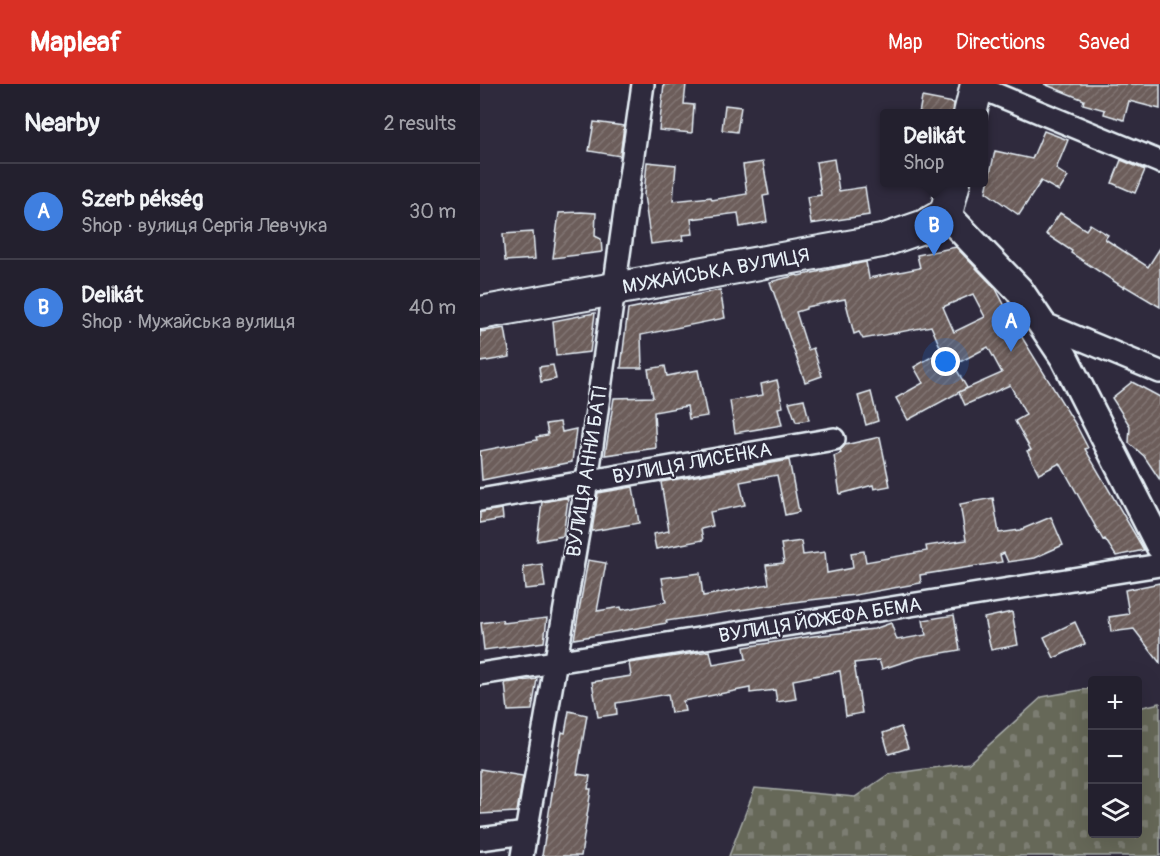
<!DOCTYPE html>
<html lang="en">
<head>
<meta charset="utf-8">
<style>
  body { margin:0; font-family:Pangolin,sans-serif; background:#2f2d3a; color:#f1f3f6 }
  .controls { position:absolute; right:18px; bottom:18px; display:grid; overflow:hidden; border-radius:6px; box-shadow:0 6px 24px #0002 }
  .controls button { width:54px; height:54px; display:grid; place-items:center; padding:0; border:0; border-bottom:2px solid #403e4a; background:#23202e; color:#f1f3f6; font:30px sans-serif }
  .you { position:absolute; left:466px; top:278px; width:21px; height:21px; margin:-15px; border:4px solid #fff; border-radius:50%; background:#1a73e8; box-shadow:0 0 0 9px #1a73e833 }
  .badge { display:grid; place-items:center; width:39px; height:39px; border-radius:50%; background:#d93025; color:#fff; font-size:20px; font-weight:700 }
  .pin { position:absolute; translate:-50% -50px; filter:drop-shadow(0 2px 3px #0008) }
  .pin::after { content:''; position:absolute; top:32px; width:21px; height:18px; background:inherit; clip-path:polygon(0 0,100% 0,50% 100%) }
  .popup { position:absolute; left:400px; top:25px; width:108px; height:78px; box-sizing:border-box; display:grid; place-content:center; border-radius:6px; background:#23202e; filter:drop-shadow(0 2px 4px #0005); font-size:20px; white-space:nowrap; color:#a3a3aa }
  .popup b { font-size:22px; color:#f1f3f6 }
  .popup::after { content:''; position:absolute; left:50%; top:100%; margin-left:-12px; border:12px solid transparent; border-top-color:#23202e }
  .list { margin:0; padding:0; list-style:none }
  h2 { display:flex; justify-content:space-between; align-items:center; height:78px; margin:0; padding:0 24px; font-size:26px }
  h2 small { font-size:20px; font-weight:400; color:#a3a3aa }
  .list li { display:grid; grid-template-columns:39px 1fr auto; gap:18px; align-items:center; box-sizing:border-box; height:96px; padding:0 24px; border-top:2px solid #403e4a }
  .list b { display:block; font-size:22px; white-space:nowrap }
  .list p { margin:0; font-size:20px; white-space:nowrap; color:#a3a3aa }
  .list em { font-size:20px; font-style:normal; color:#a3a3aa }
  .icon { flex:none; width:33px; height:33px; fill:none; stroke:currentColor; stroke-width:2; stroke-linecap:round; stroke-linejoin:round }
  .map { position:relative; flex:none; width:680px; height:772px; overflow:hidden }
  header { display:flex; align-items:center; gap:36px; box-sizing:border-box; height:84px; padding:0 30px; background:#d93025; color:#fff }
  header strong { font-size:28px }
  nav { display:flex; gap:33px; margin-inline-start:auto; font-size:21px }
  main { display:flex }
  aside { flex:1; background:#23202e }
  .map>svg:first-child { display:block }
</style>
</head>
<body>
<header>
<strong>Mapleaf</strong>
<nav><a>Map</a><a>Directions</a><a>Saved</a></nav>
</header>
<main>
<aside>
<h2>Nearby<small>2 results</small></h2>
<ul class="list">
<li><span class="badge" style="background:#3f7fe0">A</span><div><b>Szerb pékség</b><p>Shop · вулиця Сергія Левчука</p></div><em>30 m</em></li>
<li><span class="badge" style="background:#3f7fe0">B</span><div><b>Delikát</b><p>Shop · Мужайська вулиця</p></div><em>40 m</em></li>
</ul>
</aside>
<div class="map">
<svg width="680" height="772" viewBox="0 0 680 772">
  <defs>
    <pattern id="cemetery-stones" width="16" height="16" patternUnits="userSpaceOnUse" patternTransform="scale(1.5)"><rect width="16" height="16" fill="#666759"/><path d="M2 7V4a2 2 0 0 1 4 0v3zM10 15v-3a2 2 0 0 1 4 0v3z" fill="#7c7d72"/></pattern>
    <pattern id="building-hatch" width="6" height="6" patternUnits="userSpaceOnUse" patternTransform="scale(1.5)"><rect width="6" height="6" fill="#6c5d5a"/><path d="M-1 1l2-2M0 6l6-6M5 7l2-2" fill="none" stroke="#817572"/></pattern>
  </defs>
  <rect width="100%" height="100%" fill="#2f2a3d"/>
  <filter id="ink" filterUnits="userSpaceOnUse"><feTurbulence type="fractalNoise" baseFrequency=".0167" numOctaves="2"/><feDisplacementMap in="SourceGraphic" scale="12" xChannelSelector="R" yChannelSelector="G"/><feConvolveMatrix kernelMatrix="1 2 1 2 8 2 1 2 1" color-interpolation-filters="sRGB"/></filter>
  <g filter="url(#ink)">
    <path fill="url(#cemetery-stones)" stroke="#a7aca8" stroke-width="1.5" d="M612 604V750H658V624L680 619V772H249L275 704 375 713 409 690 489 679 562 613Z"/>
    <g fill="url(#building-hatch)" stroke="#e8f1f8" stroke-width="1.5" fill-rule="evenodd">
      <path d="M184 0H206L204 20 214 21 212 49 179 46Z"/>
      <path d="M564 0H680V25L649 17 644 36 624 30 625 26 603 20 604 16Z"/>
      <path d="M442 13 474 19 473 30H439Z"/>
      <path d="M245 21 261 23 257 48 242 46Z"/>
      <path d="M114 38 144 42 140 72 109 67Z"/>
      <path d="M564 47 588 56 576 85 588 93 579 107 561 97 539 131 506 108 515 67 552 75Z"/>
      <path d="M354 75 359 107 385 103 389 131 331 140 327 113 341 111 336 78Z"/>
      <path d="M641 76 665 86 655 109 632 99Z"/>
      <path d="M167 78 196 81 193 117 231 113 232 116 267 110 263 81 283 78 289 111 283 112 287 138 260 143 258 129 211 135 213 150 202 151 203 156 171 160 164 111Z"/>
      <path d="M101 128 116 129 115 152 121 155 122 168 73 174 79 129Z"/>
      <path d="M580 129 606 146 610 140 628 151 625 155 668 183 680 164V223L645 202 644 204 591 169 592 167 566 150Z"/>
      <path d="M53 148 55 175 25 177 23 150Z"/>
      <path d="M476 163 516 205 538 247 596 341 608 364 605 365 664 466 636 472 625 455 623 456 580 379 559 390 547 367 551 366 535 337 546 331 530 301 485 321 479 308 428 336 416 314 443 299 434 283 462 267 451 242 383 255 379 248 374 250 365 215 326 223V225L316 228 328 266 333 264 342 292 325 298 290 198 317 191 318 192 386 178 389 194 440 184 437 171ZM493 210 505 233 474 248 463 223ZM508 263 522 289 479 308 487 304 474 281Z"/>
      <path d="M240 206 245 234 161 251 162 284H141L148 225Z"/>
      <path d="M115 229 110 268 76 272 73 237Z"/>
      <path d="M25 244 30 273 0 278V248Z"/>
      <path d="M73 281 76 295 61 298 59 283Z"/>
      <path d="M185 282 187 292 218 286 227 332 209 335 207 322 174 328 176 364 125 371 134 314 173 313 168 285Z"/>
      <path d="M297 296 303 323 298 324 302 341 255 349 250 317 283 311 281 300Z"/>
      <path d="M652 298 680 313V396L664 372 649 359 650 342 632 314Z"/>
      <path d="M391 308 398 337 386 341 378 312Z"/>
      <path d="M324 315 329 336 316 338 309 318Z"/>
      <path d="M80 338 82 348 96 345 92 378 2 396 0 367 57 356 56 353 68 351 66 340Z"/>
      <path d="M400 353 410 402 394 405 393 401 360 410 354 372 361 369 360 366 365 361Z"/>
      <path d="M309 376 319 428 305 431 297 391 260 398 265 421 230 428 233 442 221 445 223 456 176 465 173 450 189 447 181 398Z"/>
      <path d="M153 403 159 439 112 447 118 409Z"/>
      <path d="M85 414 88 415 83 452 57 457 62 418Z"/>
      <path d="M513 414 519 449 540 446 571 433 583 461 554 474 528 478 524 469 520 471 522 478 440 491 441 499 375 511 321 517 186 537 187 539 94 555 108 476 126 479 117 527 141 523 142 526 186 518 182 494 220 489 223 512 289 500 286 481 304 479 301 460 321 457 323 471 345 468 347 489 373 484 371 469 384 467 386 478 447 467 446 462 486 456 480 420Z"/>
      <path d="M22 425 23 435 0 439V428Z"/>
      <path d="M62 480 65 503 45 505 43 483Z"/>
      <path d="M680 499V579L654 545 631 548 629 533 649 530 645 506Z"/>
      <path d="M532 528 538 561 511 566 504 534Z"/>
      <path d="M474 531 480 566 439 573 402 585 399 576 374 579 382 629 366 632 360 587 313 596 316 615 297 618 295 606 270 609V604L203 617 205 627 191 629 188 610 136 619 137 630 118 633 112 598 151 592 149 579 230 567 233 581 266 575 264 563 333 552 394 545 411 539 417 556 446 551 443 536Z"/>
      <path d="M67 534 64 558 4 566 1 539 22 536 23 539Z"/>
      <path d="M595 538 605 560 574 574 564 553Z"/>
      <path d="M57 595 52 626 28 627 25 599Z"/>
      <path d="M89 627 107 631 97 690 110 692 108 705H111L101 772H62L82 648 85 649Z"/>
      <path d="M421 643 428 664 409 670 403 649Z"/>
      <path d="M0 685 43 692 37 728 0 730Z"/>
    </g>
    <g fill="none" stroke-linecap="round" stroke-linejoin="round">
      <g stroke="#e8f1f8" stroke-width="26">
        <g id="minor">
          <path d="M496 2 680 78"/>
          <path d="M560 238 680 288"/>
          <path d="M0 416 354 355"/>
          <path d="M0 590 680 481"/>
          <path d="M0 755 46 749"/>
          <path d="M42 772 107 397 163 0"/>
        </g>
      </g>
      <g stroke="#e8f1f8" stroke-width="32">
        <path id="major" d="M466 130 539 206 584 273 680 462"/>
      </g>
      <g stroke="#e8f1f8" stroke-width="36">
        <g id="highway">
          <path d="M490 30 497 0"/>
          <path d="M0 229 402 157 445 142 466 130 474 98"/>
        </g>
      </g>
      <use href="#minor" stroke="#2f2a3d" stroke-width="21"/>
      <use href="#major" stroke="#2f2a3d" stroke-width="27"/>
      <use href="#highway" stroke="#2f2a3d" stroke-width="32"/>
    </g>
  </g>
  <g text-anchor="middle" dominant-baseline="central" stroke-width="4.5" stroke-linejoin="round" paint-order="stroke">
    <g font-size="20" fill="#e8f1f8" stroke="#2f2a3d">
      <text transform="translate(236 187) rotate(-10)">МУЖАЙСЬКА ВУЛИЦЯ</text>
      <text transform="translate(212 379) rotate(-10)">ВУЛИЦЯ ЛИСЕНКА</text>
      <text transform="translate(107 387) rotate(-81)">ВУЛИЦЯ АННИ БАТІ</text>
      <text transform="translate(340 536) rotate(-9)">ВУЛИЦЯ ЙОЖЕФА БЕМА</text>
    </g>
  </g>
</svg>
<div class="controls">
<button>+</button>
<button>−</button>
<button><svg class="icon" aria-label="layers" viewBox="0 0 24 24"><path d="M12 4l9 5-9 5-9-5zM3 14l9 5 9-5"/></svg></button>
</div>
<div class="you"></div>
<div class="pin badge" style="left:531px;top:268px;background:#3f7fe0">A</div>
<div class="pin badge" style="left:454px;top:172px;background:#3f7fe0">B</div>
<div class="popup"><b>Delikát</b>Shop</div>
</div>
</main>
</body>
</html>
